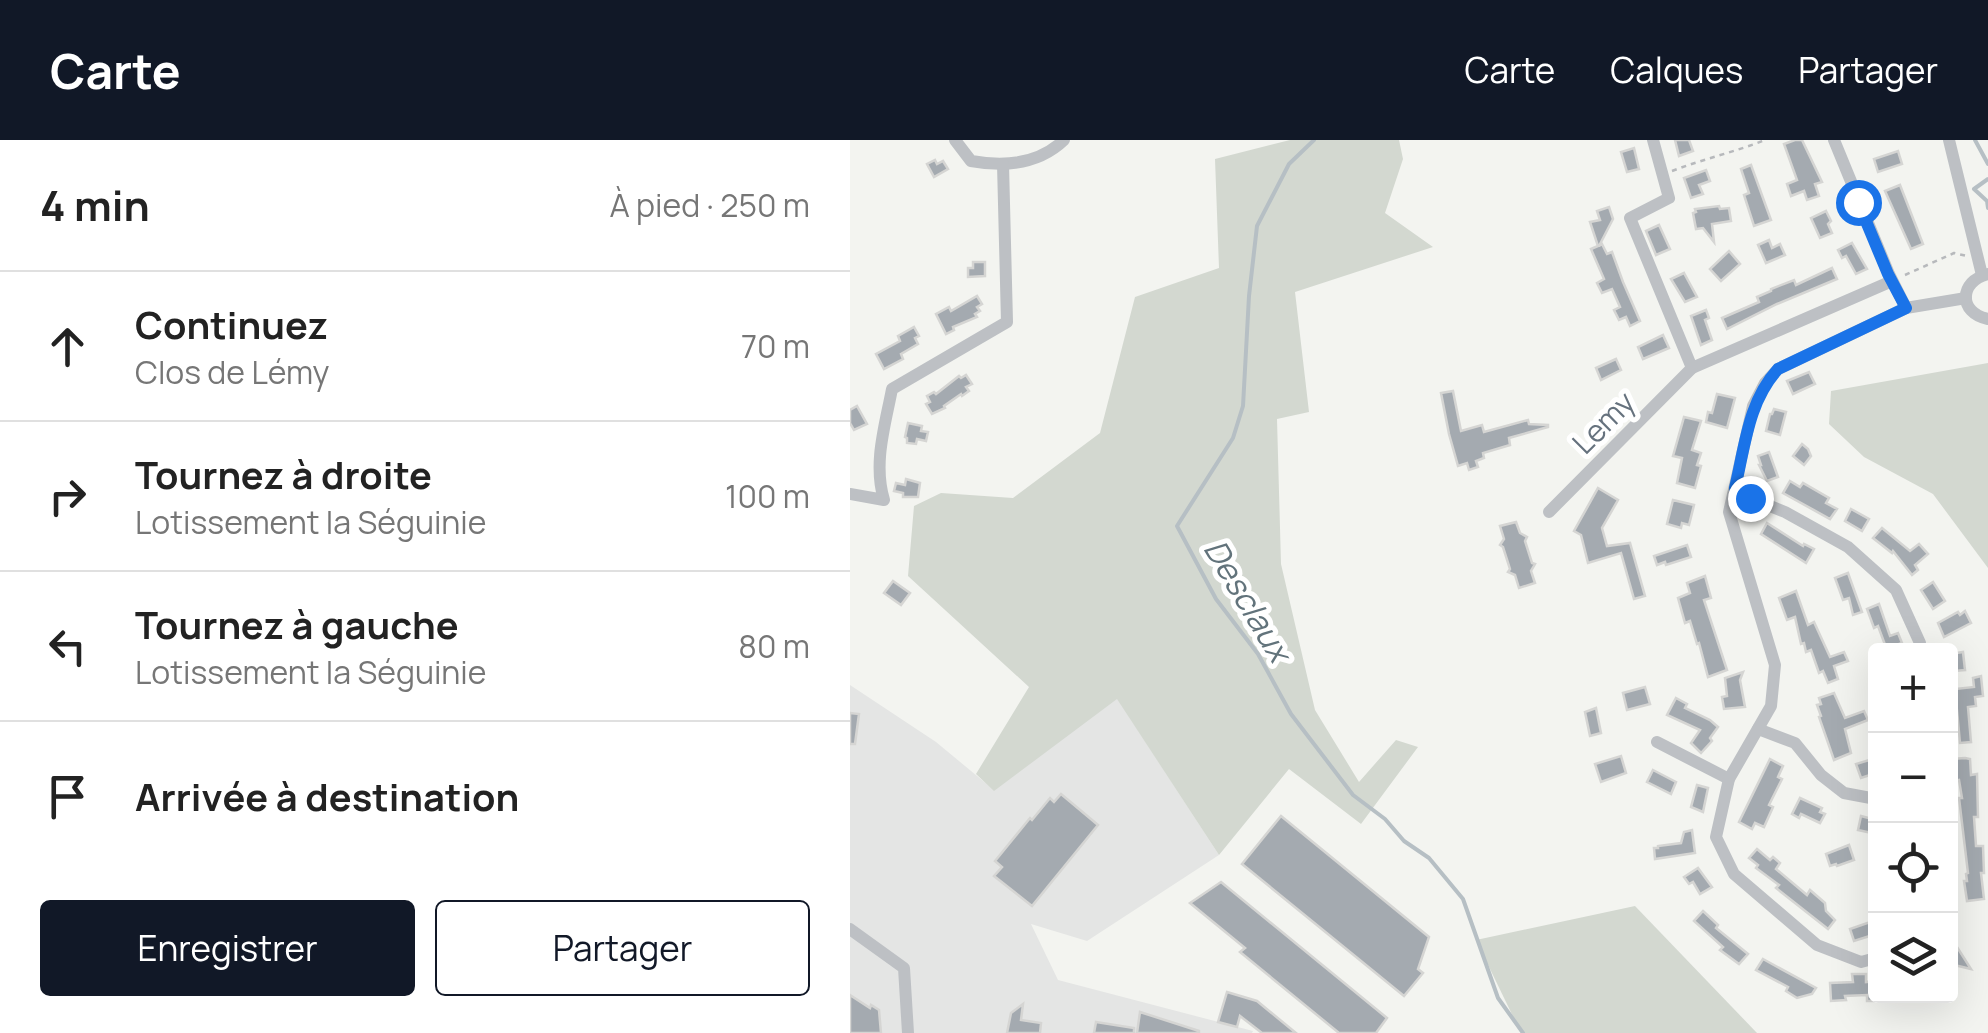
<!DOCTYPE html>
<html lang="fr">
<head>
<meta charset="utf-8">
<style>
  body { margin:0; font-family:Manrope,sans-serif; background:#f6f6f6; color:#222 }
  .controls { position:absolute; right:30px; bottom:30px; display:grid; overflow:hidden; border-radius:10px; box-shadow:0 10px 40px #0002 }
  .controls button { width:90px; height:90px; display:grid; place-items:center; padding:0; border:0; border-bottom:2px solid #e0e0e0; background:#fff; color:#222; font:50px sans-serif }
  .stop { position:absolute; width:30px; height:30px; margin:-22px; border:8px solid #1a73e8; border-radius:50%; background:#fff }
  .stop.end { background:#1a73e8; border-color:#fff; box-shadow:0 2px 10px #0008 }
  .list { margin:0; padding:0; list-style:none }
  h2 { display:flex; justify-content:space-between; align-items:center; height:130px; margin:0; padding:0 40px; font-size:42px }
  h2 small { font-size:32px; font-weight:400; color:#767676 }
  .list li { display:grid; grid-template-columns:65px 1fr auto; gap:30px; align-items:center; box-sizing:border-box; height:150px; padding:0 40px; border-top:2px solid #e0e0e0 }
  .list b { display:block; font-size:38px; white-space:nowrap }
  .list p { margin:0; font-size:32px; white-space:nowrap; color:#767676 }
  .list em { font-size:32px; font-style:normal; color:#767676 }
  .actions { display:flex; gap:20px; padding:30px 40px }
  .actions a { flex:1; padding:22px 0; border:2px solid #111827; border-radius:10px; text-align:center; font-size:35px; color:#111827 }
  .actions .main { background:#111827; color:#fff }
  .icon { flex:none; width:55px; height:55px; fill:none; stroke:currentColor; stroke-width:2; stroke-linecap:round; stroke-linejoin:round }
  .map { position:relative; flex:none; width:1138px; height:893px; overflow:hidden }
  header { display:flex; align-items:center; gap:60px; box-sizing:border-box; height:140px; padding:0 50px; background:#111827; color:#fff }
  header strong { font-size:48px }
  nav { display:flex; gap:55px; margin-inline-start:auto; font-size:35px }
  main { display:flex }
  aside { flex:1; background:#fff }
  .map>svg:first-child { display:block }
</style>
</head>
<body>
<header>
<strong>Carte</strong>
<nav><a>Carte</a><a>Calques</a><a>Partager</a></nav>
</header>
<main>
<aside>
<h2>4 min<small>À pied · 250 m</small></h2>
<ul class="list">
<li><svg class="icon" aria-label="ahead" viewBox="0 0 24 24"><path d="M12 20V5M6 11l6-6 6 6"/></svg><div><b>Continuez</b><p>Clos de Lémy</p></div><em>70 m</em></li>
<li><svg class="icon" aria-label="right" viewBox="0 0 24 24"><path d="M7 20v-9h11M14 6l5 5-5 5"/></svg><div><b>Tournez à droite</b><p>Lotissement la Séguinie</p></div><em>100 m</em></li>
<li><svg class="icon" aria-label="left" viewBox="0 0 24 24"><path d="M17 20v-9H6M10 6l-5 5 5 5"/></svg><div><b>Tournez à gauche</b><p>Lotissement la Séguinie</p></div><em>80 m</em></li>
<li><svg class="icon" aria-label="arrive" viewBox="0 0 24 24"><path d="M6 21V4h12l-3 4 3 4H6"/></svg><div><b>Arrivée à destination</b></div></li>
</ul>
<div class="actions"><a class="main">Enregistrer</a><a>Partager</a></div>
</aside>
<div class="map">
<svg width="1138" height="893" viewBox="0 0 1138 893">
  <rect width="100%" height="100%" fill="#f3f4f0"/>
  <path fill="#e4e5e4" d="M0 545 86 602 144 650 267 558 369 715 237 801 181 784 208 840 403 891 402 893H0Z"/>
  <g fill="#d3d8d0">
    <path d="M440 0H549L553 19 535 73 583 107 445 152 459 272 427 279 431 424 465 570 509 642 546 600 568 607 511 684 439 629 369 715 267 559 144 651 126 634 179 547 58 436 64 366 91 353 163 358 250 293 285 157 369 128 365 19Z"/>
    <path d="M1138 223V428L1083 354 1014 317 979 284 981 251Z"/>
    <path d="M785 766 907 893H671L626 800Z"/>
  </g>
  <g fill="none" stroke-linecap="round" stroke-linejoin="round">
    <g stroke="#b6bfc4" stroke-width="4">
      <path d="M464 0 439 24 407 86 399 156 393 266 383 298 327 386 366 459 408 514 441 574 503 655 535 679 554 701 579 718 613 759 648 858 673 893"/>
      <path d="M1125 0 1138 24"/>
      <path d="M1138 39 1124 49 1137 61 1138 68"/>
    </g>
  </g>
  <g fill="#a4aab0" stroke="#d5d5d3" stroke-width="2.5">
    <path d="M825 0H839L843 11 829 16Z"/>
    <path d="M945 0H952L972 42 965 44 969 56 957 60 954 51 941 56 937 44 947 40 934 4Z"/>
    <path d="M784 8 789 29 777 32 771 12Z"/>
    <path d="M1048 11 1052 24 1028 32 1024 19Z"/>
    <path d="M85 20 87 24 93 21 98 29 84 37 77 24Z"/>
    <path d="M901 25 921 80 904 86 894 55 899 53 891 29Z"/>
    <path d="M856 30 860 41 849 45 853 54 841 58 834 38Z"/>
    <path d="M1050 45 1073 104 1061 109 1035 51Z"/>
    <path d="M869 66 870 69 879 68 881 81 862 84 864 102 853 88 846 89 843 73 846 72 845 69Z"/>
    <path d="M759 67 763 79 749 106 752 104 757 114 762 112 773 142 790 181 780 186 776 177 769 180 764 170 770 167 762 149 752 153 747 143 754 139 741 109 748 106 740 82 750 80 747 71Z"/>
    <path d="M976 71 981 81 978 84 982 93 970 98 961 78Z"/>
    <path d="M809 85 820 109 806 115 796 91Z"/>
    <path d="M919 100 922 108 930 104 935 115 916 123 908 105Z"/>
    <path d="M1002 103 1017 129 1006 134 996 116 992 118 988 110Z"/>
    <path d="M879 111 890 124 871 141 860 129Z"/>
    <path d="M123 122H135V136L118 137V128H123Z"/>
    <path d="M982 128 987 139 927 164 877 189 872 178 909 162 907 157 921 151V149L944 140 946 145Z"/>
    <path d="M834 133 847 157 835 162 821 139Z"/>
    <path d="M127 156 132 164 127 167 130 171 125 174 127 177 103 187 104 190 96 194 86 174 99 167 101 171Z"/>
    <path d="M856 170 859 178 855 180 862 200 851 205 841 176Z"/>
    <path d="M64 187 69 196 65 198 68 204 51 214 53 219 34 229 26 214 50 201 48 196Z"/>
    <path d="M813 195 819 208 793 219 788 207Z"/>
    <path d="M766 219 771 230 751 240 746 228Z"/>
    <path d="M959 232 965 244 943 254 937 241Z"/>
    <path d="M116 235 122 244 116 247 119 251 112 256 111 254 94 266 95 268 82 274 76 264 80 262 77 256 84 252 86 254 109 236 111 238Z"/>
    <path d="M603 251 611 291 632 285 634 292 678 280 679 284 698 285V287L659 298 660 305 633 313 634 318 626 321 628 327 619 330 617 323 608 326 599 294 591 253Z"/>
    <path d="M867 254 885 258 877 288 856 282 858 272 862 273Z"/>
    <path d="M7 266 17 284 4 290 0 283V270Z"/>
    <path d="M924 269 936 272 930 295 916 291 920 274H922Z"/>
    <path d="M834 277 851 281 842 310 851 313 847 325 851 326 845 348 827 343 832 318 823 316Z"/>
    <path d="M58 283 72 286 71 291 78 292 76 301 67 299 66 304 57 303V298L55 297Z"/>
    <path d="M952 304 958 309 961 316 954 325 943 316Z"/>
    <path d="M919 312 928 337 917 341 909 325H911L908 316Z"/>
    <path d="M56 339 70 343 68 357H53V353L44 351 46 343 55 345Z"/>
    <path d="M940 341 950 347 953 343 979 358 976 363 987 369 980 379 933 353Z"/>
    <path d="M748 348 768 360 752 388 757 406 780 403 795 456 784 459 771 413 738 423 731 395 724 391Z"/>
    <path d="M823 360 844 365 839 385 832 383 831 388 817 384Z"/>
    <path d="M1001 369 1019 379 1012 391 995 381Z"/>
    <path d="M666 382 670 393 677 397 675 401 682 423 685 424 681 431 685 443 669 448 665 435 658 432 660 429 653 407 650 405 654 399 650 386Z"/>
    <path d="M917 383 953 406 954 404 964 409 956 423 911 394Z"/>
    <path d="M1032 388 1060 411 1069 404 1078 414 1065 425 1068 430 1062 435 1043 411 1042 413 1023 398Z"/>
    <path d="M837 405 841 417 816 425 815 422 807 425 804 416Z"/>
    <path d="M998 433 1012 472 1003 475 999 458 993 460 985 438Z"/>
    <path d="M855 436 861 458 854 460 877 530 858 537 849 503 847 504 840 481 835 483 828 458 840 453 837 443Z"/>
    <path d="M43 441 60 453 51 465 34 453Z"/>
    <path d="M1083 442 1095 461 1083 469 1071 450Z"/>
    <path d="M946 451 958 485 964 482 980 517 994 512 998 521 984 526 988 539 978 543 973 531 969 533 961 510 956 512 954 503 951 504 945 477 937 480 929 458Z"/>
    <path d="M1029 464 1040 496 1048 493 1052 503 1049 504 1051 510H1037L1028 486 1024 488 1017 469Z"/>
    <path d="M1115 471 1121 483 1094 497 1088 483 1108 472 1110 475Z"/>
    <path d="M1113 512 1115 530 1104 531 1103 525H1100V514Z"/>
    <path d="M893 532 890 540 895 567 874 569 872 557 877 556 875 538Z"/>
    <path d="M1131 536 1133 556 1125 557 1126 566 1118 567 1121 602 1110 603 1105 549 1124 547 1123 538Z"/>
    <path d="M795 547 800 564 777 570 773 553Z"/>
    <path d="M984 553 995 578 1014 571 1018 580 995 589 1001 613 984 620 969 577 971 576 967 565 971 564 969 558Z"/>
    <path d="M826 558 837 564 835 568 860 580 868 587 860 598 862 601 851 613 841 603 850 590 817 575Z"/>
    <path d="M746 568 751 593 740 596 735 572Z"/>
    <path d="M0 573 9 574 5 604H0Z"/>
    <path d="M771 616 776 633 751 642 745 624Z"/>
    <path d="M1026 618V633L1011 638 1006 624Z"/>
    <path d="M1115 618 1120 619 1121 635 1127 634 1128 677H1124L1126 706H1133L1134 733H1131L1134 759 1117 761 1114 741H1117L1116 734 1118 733 1109 658H1112L1109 640 1104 641 1102 619Z"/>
    <path d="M920 619 933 626 928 637 932 639 919 665 923 667 914 687 905 683 902 689 889 682Z"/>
    <path d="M803 630 826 642 821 654 797 642Z"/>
    <path d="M847 645 858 648 853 672 841 667Z"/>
    <path d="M211 654 248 685 182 766 144 736 152 727 145 721 180 678 182 680 200 658 204 662Z"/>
    <path d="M950 658 972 668 970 672 975 674 970 683 951 674 949 678 942 674Z"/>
    <path d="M431 676 579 797 568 829 573 833 554 856 392 724Z"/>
    <path d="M1011 676 1026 680V694L1008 690Z"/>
    <path d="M842 690 845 713 805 719 804 708H808V706L831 703 834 692Z"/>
    <path d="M999 705 1004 720 987 726 986 724 980 726 976 714Z"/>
    <path d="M907 709 920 720 923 717 930 723 926 729 957 755 960 750 975 763 976 771 985 780 978 789 926 748 929 745 906 728 908 725 899 718Z"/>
    <path d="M848 728 862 747 850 754 843 742 839 744 834 737Z"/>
    <path d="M371 742 537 878 526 893H489L390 812 395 808 340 763Z"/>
    <path d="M853 771 868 785 866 788 898 814 889 824 870 810 873 807 844 781Z"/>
    <path d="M1026 780V794L1004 801 1000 789Z"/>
    <path d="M1100 796 1121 829 1100 824Z"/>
    <path d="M913 819 966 848 962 854 947 858 936 851 938 847 906 830Z"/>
    <path d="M1002 834H1016V842L1026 841V861H1017V855L995 856 996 860 981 861 980 843 1003 842Z"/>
    <path d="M377 852 407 861 446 893H412L390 876 387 887 368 882Z"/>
    <path d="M0 855 20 868 21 865 29 870 31 893H0Z"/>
    <path d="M173 864 171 880 191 883 190 893H157L161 873Z"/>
    <path d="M290 872 349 891V893H287Z"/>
    <path d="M246 882 284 888V893H244Z"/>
  </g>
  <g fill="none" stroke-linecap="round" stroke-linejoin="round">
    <g stroke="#b7b9bc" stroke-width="2.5" stroke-dasharray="5 5" stroke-linecap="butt">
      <path d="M822 31C853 19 885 12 915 0"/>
      <path d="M1055 135 1104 113 1117 116"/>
    </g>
    <g stroke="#bdc0c4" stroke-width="12">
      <path d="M105 0 121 21C154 27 189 24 214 0"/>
      <path d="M803 0 819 58 780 78 842 228 1042 141"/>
      <path d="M984 0 1039 134 1056 168"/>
      <path d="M1099 0 1132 135"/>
      <path d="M1138 134C1109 141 1108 173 1138 179"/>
      <path d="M885 348 900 358 935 372 998 407 1046 450 1070 503V510"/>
      <path d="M0 354 34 360C23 323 35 286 42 249L157 182 153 24"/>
      <path d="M699 372 842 228"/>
      <path d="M908 589 945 603 971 635 994 653 1026 659"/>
      <path d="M807 602 879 639"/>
      <path d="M0 789 54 828 58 893"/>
      <path d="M1026 818 1011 822 967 805 884 734 866 697 879 639 921 566 925 525 879 372 903 266 915 243 928 229 1056 168 1116 158"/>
    </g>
  </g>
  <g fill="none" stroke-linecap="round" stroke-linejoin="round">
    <path stroke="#1a73e8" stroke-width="12" d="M900 358 885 348C895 306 898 262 928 229L1056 168 1038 134 1008 62"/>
  </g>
  <g text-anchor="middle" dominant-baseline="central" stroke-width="10" stroke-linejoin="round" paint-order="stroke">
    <g font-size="30" fill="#66727e" stroke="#fff">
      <text transform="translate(753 282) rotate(-45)">Lemy</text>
    </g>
    <g font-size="32" font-style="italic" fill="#62737b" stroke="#fff">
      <text transform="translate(398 460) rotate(59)">Desclaux</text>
    </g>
  </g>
</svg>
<div class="controls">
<button>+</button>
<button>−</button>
<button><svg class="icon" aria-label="locate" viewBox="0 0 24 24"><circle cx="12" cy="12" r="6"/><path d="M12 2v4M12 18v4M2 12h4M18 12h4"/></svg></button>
<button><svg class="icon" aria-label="layers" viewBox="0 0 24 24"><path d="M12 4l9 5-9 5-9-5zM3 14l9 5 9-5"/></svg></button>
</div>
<div class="stop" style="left:1008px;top:62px"></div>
<div class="stop end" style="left:900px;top:358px"></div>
</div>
</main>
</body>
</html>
